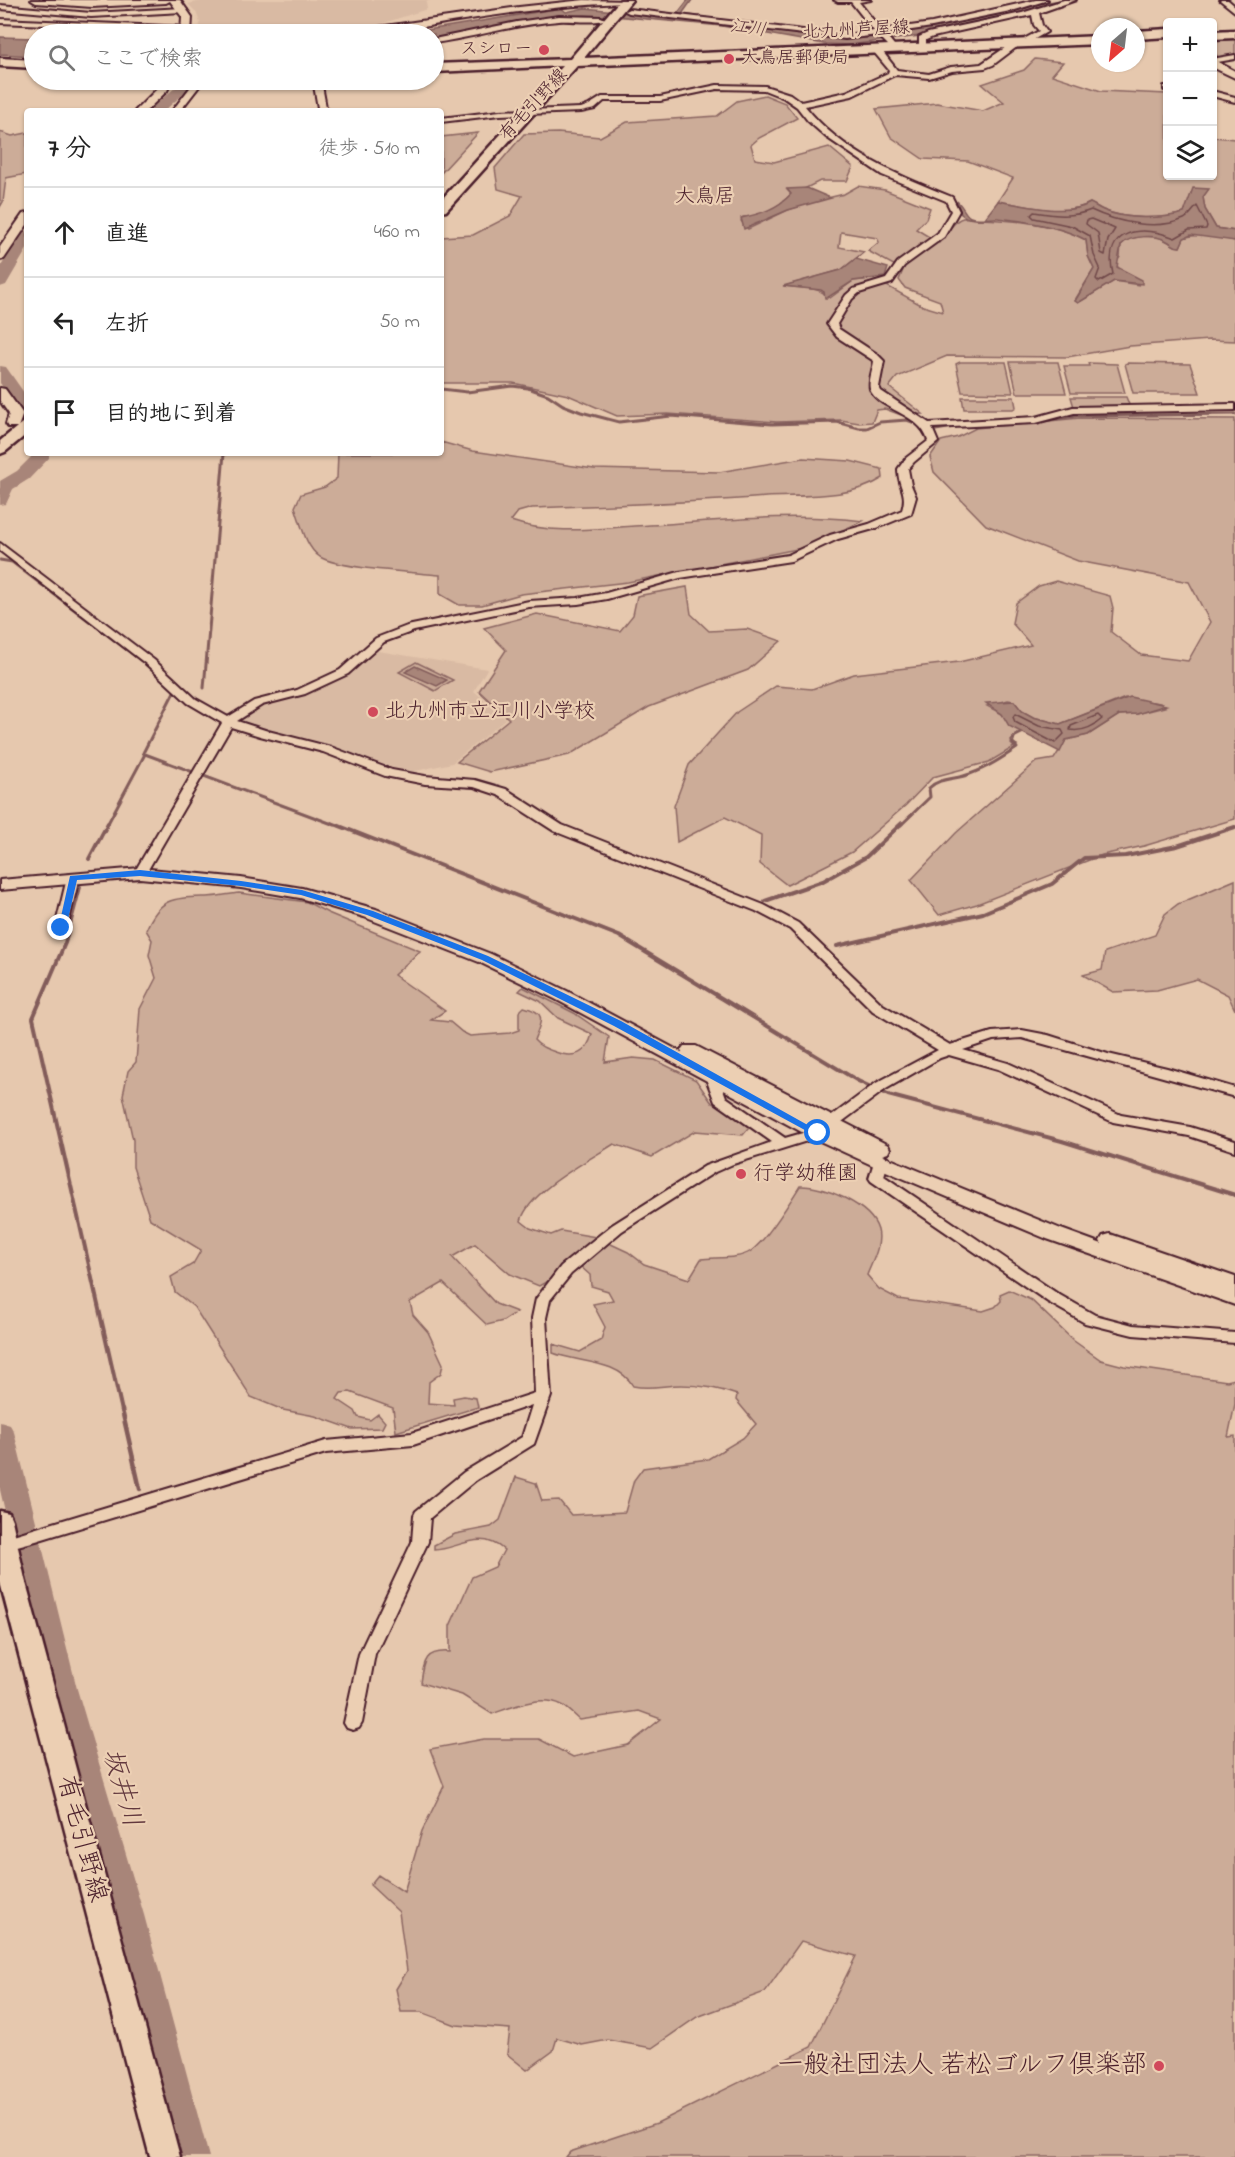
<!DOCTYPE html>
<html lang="ja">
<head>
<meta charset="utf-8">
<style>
  body { margin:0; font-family:"Indie Flower","Klee One",sans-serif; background:#f6f6f6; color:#222 }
  .controls { position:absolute; right:18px; top:18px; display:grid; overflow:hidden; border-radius:6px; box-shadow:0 2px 4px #0004 }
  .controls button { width:54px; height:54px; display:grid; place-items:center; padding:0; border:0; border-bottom:2px solid #e0e0e0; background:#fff; color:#222; font:30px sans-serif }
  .compass { position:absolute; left:1091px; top:18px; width:54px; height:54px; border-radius:50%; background:#fff; box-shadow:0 2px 4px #0004; rotate:208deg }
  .stop { position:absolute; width:18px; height:18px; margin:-14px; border:4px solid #1a73e8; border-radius:50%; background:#fff }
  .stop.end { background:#1a73e8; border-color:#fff; box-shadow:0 2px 6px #0008 }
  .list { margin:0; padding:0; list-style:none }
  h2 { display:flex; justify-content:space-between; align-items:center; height:78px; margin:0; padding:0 24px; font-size:26px }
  h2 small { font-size:20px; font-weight:400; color:#767676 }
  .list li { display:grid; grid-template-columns:39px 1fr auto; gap:18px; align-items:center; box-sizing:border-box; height:90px; padding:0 24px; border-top:2px solid #e0e0e0 }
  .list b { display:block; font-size:22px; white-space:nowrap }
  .list em { font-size:20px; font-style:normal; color:#767676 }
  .icon { flex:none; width:33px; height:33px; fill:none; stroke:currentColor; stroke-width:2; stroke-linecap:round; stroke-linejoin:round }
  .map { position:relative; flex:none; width:1235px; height:2157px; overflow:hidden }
  .search { position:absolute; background:#fff; box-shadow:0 2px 4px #0004; left:24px; top:24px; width:420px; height:66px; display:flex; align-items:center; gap:15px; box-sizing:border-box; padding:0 21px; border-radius:33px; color:#767676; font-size:22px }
  .panel { position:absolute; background:#fff; box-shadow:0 2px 4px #0004; left:24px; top:108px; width:420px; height:348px; border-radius:6px }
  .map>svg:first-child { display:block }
</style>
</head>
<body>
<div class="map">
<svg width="1235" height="2157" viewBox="0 0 1235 2157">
  <rect width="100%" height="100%" fill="#e6c8ae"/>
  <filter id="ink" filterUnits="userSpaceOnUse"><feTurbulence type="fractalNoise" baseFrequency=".0167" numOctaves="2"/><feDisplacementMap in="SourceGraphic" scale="12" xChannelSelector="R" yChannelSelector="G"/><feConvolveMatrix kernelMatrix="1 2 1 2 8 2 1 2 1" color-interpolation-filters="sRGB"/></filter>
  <g filter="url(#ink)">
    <g fill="#d9baa3">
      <path d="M206 0H430L426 2 427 9 384 23 382 28 312 34H199L200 23 196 12 188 4Z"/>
      <path d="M372 650 487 669 474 691 506 719 452 763 411 772 379 765 329 744 251 725 241 720V716L255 708 349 672Z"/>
    </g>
    <g fill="#ccac98" stroke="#8b6662" stroke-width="1.5" fill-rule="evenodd">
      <path d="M1235 36V55L1218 57 1213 51 1212 40 1217 37Z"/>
      <path d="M1035 59 1063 62 1052 75 1101 91 1167 94 1168 176H1212L1213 137 1235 139V231L1216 228 1205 209 1203 197 1207 191 1192 194 1185 213C1161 219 1126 220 1103 210 1098 208 1095 205 1090 203 1065 218 1025 205 998 201L1013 178 968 161 923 159 891 137 876 109 937 103 983 111 1004 102 982 84 1024 70Z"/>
      <path d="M765 95 785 103 797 118 759 138 751 145 755 159 774 162 829 147 853 167 847 181H820L804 189 787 190 791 194C779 207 761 217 743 217L741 221 748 229 788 210 815 201 844 194 858 186 885 190 930 208 926 219 916 229 939 243C945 236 953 222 960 219 966 216 972 219 978 219 1014 220 1054 223 1086 240L1088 256 1094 269 1075 300 1081 301 1114 281 1139 285 1120 271 1116 263 1120 257 1121 245C1130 235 1156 234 1167 241 1173 244 1173 247 1180 247L1184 238C1200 232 1219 237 1235 241V341L1209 340 1130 346 1067 357 947 356 897 377 889 387 923 414 901 415 885 409 877 410 872 422 859 423 841 420 777 422 668 414 617 416 568 395 513 383H441V237L473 235 510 216 522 196 498 189 495 168 524 134 558 133 600 137 627 122 717 116 737 101ZM841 232 877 238 879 242 868 251 903 270 899 280 905 288 940 301 943 312 923 306 885 285 882 281 883 278 853 281 830 298C817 285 801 289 785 286L841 270 864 252 839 247Z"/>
      <path d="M0 132 12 136 27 133V174L6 178 3 202 0 207Z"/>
      <path d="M478 133 441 173V137Z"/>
      <path d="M960 362H1006L1013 393 962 392 956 364Z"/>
      <path d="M1010 362H1058L1066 393H1017Z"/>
      <path d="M1088 363 1117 364 1125 393H1071L1064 366H1089Z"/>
      <path d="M1127 363 1190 364 1200 393H1133L1125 364Z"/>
      <path d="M962 397H1014L1016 407 1013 409H964Z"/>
      <path d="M1071 397H1126L1130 407H1074Z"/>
      <path d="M1080 418 1235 419V819L1144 846 1102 855 977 904 939 915 911 880 956 833 1036 762 1054 759 1066 740 1088 735 1119 715 1137 714 1165 707 1160 703 1125 698 1060 724 1033 717 1022 711 1014 701 1008 700 987 706 1002 714 1021 732 1013 737 1011 744 1014 747 989 762 933 777 906 805 852 852 787 885 760 864 761 835 725 817 677 842 674 806 689 765 737 712 776 686 812 689 854 674 959 662 1031 645 1012 623 1016 603 1039 586 1056 581 1110 596 1113 608 1111 632 1141 655 1188 661 1210 622 1189 582 1078 561 986 525 934 472 930 457 941 441 958 437 976 428Z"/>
      <path d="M441 442 473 451 594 469 719 472 803 458 850 461 882 469 883 478C851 499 803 495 766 497 688 503 610 505 532 508L518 512 511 521C551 535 593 529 634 526 710 522 788 512 863 521L802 548 628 582 521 594 482 605H459L440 594V575C413 572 340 569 320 557 305 547 301 523 295 507L301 494 325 487 337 478 338 453H441Z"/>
      <path d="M687 587 691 614 709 631 747 629 781 641 748 670 649 707 569 755 490 772 457 762 509 719 479 691 506 650 484 628 537 614 620 631 633 615 637 596Z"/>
      <path d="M416 662 453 680 435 691 399 672Z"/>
      <path d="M1235 880V1010L1228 995 1197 979 1157 990 1113 992 1083 975 1102 970 1105 952 1155 935 1165 914 1178 904Z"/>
      <path d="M239 893 307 902 328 913 420 951 394 975 445 1011 431 1020 450 1022 462 1032 470 1036 510 1033 519 1030V1012L524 1007C548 1013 541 1022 534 1040 540 1047 547 1049 555 1052 575 1059 587 1054 592 1034L558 1018 540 1001 519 991 523 987 574 1013 609 1037 605 1062 633 1058 655 1060 696 1080 712 1103 740 1108 758 1117 743 1135 695 1131 652 1157 614 1144C589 1160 528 1192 521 1221L530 1228 551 1235 561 1231 596 1237 628 1252 644 1264 689 1279 701 1259C716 1257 738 1260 751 1251 766 1241 790 1202 800 1186 823 1185 871 1205 878 1230 882 1245 872 1262 867 1275L879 1289 898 1299 983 1311 995 1307 1001 1301 1000 1294 1009 1290 1031 1300 1074 1341 1101 1360 1124 1366 1227 1381 1235 1379V1404L1228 1437 1235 1436V2157H566L570 2152 657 2123 811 2047 856 1956 801 1941 765 1992 697 2017 652 2048 608 2040 582 2045 557 2038 553 2051 527 2070 507 2054 510 2029 456 2025 421 2012H401L396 1989 407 1971 399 1912 370 1885 378 1875 404 1892 422 1831 444 1786 430 1749 484 1739H539L573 1757 628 1745 661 1719 639 1711 580 1720C574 1715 568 1708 562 1705 541 1694 512 1707 492 1714L462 1695 421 1683C424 1661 425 1650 450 1652V1626L472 1577 495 1567 504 1550C480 1528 457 1550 434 1550V1545L455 1534 491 1527 500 1520 516 1477 536 1483 542 1501 559 1500 571 1515 625 1512 634 1480 643 1468 708 1459 743 1438 756 1424 736 1400 737 1395C718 1388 701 1385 681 1385 664 1385 650 1390 633 1386 618 1360 579 1363 553 1353V1344L580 1352 601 1340 605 1327 593 1304 613 1300 608 1291 591 1286 590 1275 580 1266H574L539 1286 510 1274 475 1244 452 1257 496 1304 517 1312 503 1321 487 1325 443 1283 410 1302 413 1315 428 1332 443 1364 441 1373 429 1382 428 1403 454 1405 453 1398 464 1396 476 1398 478 1407 396 1432 393 1408 350 1392 341 1393 337 1399 355 1411 358 1417 370 1420 378 1414 385 1422 382 1428 352 1429 315 1416 283 1410 251 1397 194 1307 175 1292 171 1277 193 1264 201 1250 150 1219 133 1167V1140L123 1095 128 1071 136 1062 140 1009 156 978 149 955 152 940 146 930C160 897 173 898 206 897 217 897 228 894 239 893Z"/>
    </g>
    <g fill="#a88579" stroke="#825c5a" stroke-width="1.5">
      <path d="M688 0H692L682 14 828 35 855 36 826 35 699 17 680 15 679 18 843 39C884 39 922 29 961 20 981 15 1001 13 1021 9 1036 5 1049 0 1066 0L1032 11 920 36 849 45 824 44 722 26 625 17 585 15 551 18 434 40V34H403L561 8 566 12 585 8 676 17 677 15 631 10 677 14Z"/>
      <path d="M0 37 34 38V56L0 54Z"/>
      <path d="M807 188 831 198 788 210 744 229 741 218C760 214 777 209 791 194L787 189Z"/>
      <path d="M1193 188 1209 189 1203 197 1205 209 1216 228 1235 231V241L1191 235 1184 238 1180 247C1173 247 1173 244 1167 241 1156 234 1130 235 1121 245L1117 267 1142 280V284L1114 281 1078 303 1075 301 1094 269 1088 256 1086 240C1060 226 1027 221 998 218 985 217 972 223 961 214L957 201C969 213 963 220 985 218L998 201C1023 205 1068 217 1090 203 1095 205 1098 208 1103 210 1125 220 1161 219 1184 213Z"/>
      <path d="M864 252 856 259 888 268 885 277 853 281 827 298H825L824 292 821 290 783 286 841 270Z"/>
      <path d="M415 666 447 680 437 686 405 672Z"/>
      <path d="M1130 697 1166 705 1137 714 1119 715 1088 735 1066 740 1060 752 1023 733 1015 737 1013 743 1017 745 1014 747 1011 741 1021 732 1009 726 1002 714 986 703 1014 701 1022 711 1033 717 1060 724Z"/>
    </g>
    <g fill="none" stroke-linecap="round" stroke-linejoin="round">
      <g stroke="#70484a" stroke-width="1.5">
        <path d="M1197 206 1207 226 1206 229 1189 230 1175 238C1142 224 1102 229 1113 274L1099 282 1096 279 1100 268 1094 255 1090 236 1072 226 1034 218 1031 215 1034 212C1054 215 1072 218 1091 210 1116 222 1156 231 1184 219 1189 217 1193 210 1197 206Z"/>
        <path d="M1091 219 1115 229 1108 240 1105 255 1101 253 1098 233 1086 224 1087 220Z"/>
        <path d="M1015 714 1039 726 1062 730 1064 734 1055 743 1015 722 1013 717Z"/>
        <path d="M1098 715 1102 719C1093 727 1083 732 1070 730L1071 726Z"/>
      </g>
      <g stroke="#825c5a" stroke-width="2">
        <path d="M850 2 869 24"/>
        <path d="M157 109 165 111"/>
      </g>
      <g stroke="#825c5a" stroke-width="3">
        <path d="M441 389 467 392 512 386 528 388 548 395 563 405 581 412 619 422 671 416 772 424 837 422 859 428H867L880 422 907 420 918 424"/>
        <path d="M1041 421 1077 416 1235 414"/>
        <path d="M928 427 936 430 953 427"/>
        <path d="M0 560 12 562 152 669"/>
        <path d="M204 688 224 453"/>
        <path d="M145 754 335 825"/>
        <path d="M107 825 145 754 143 753 176 688"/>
        <path d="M901 825 930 797 929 788C940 777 955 780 970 774 987 768 1002 758 1017 748L1013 743"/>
      </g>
      <g stroke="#825c5a" stroke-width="4">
        <path d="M332 823 619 936 858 1081 888 1095 1062 1141 1235 1195"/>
        <path d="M89 859 108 823"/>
        <path d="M80 887 65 943 33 1018 122 1411"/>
        <path d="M765 901 823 881 866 857 902 823"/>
        <path d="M837 946 983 913 1052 884 1084 858 1126 856 1177 846 1235 827"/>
      </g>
      <path stroke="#825c5a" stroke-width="4.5" d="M122 1410 140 1489"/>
      <g fill="#a88579" fill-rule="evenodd">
        <path d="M184 80H199L164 111H148Z"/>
        <path d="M27 231V249L6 285 0 287V268L21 233Z"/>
        <path d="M0 366 6 367 27 397V414L21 413 0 383Z"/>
        <path d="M31 453H49V458L29 479 13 489 6 504 0 505V481L17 471 31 457Z"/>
        <path d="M0 1422 10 1425 14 1432 77 1689 144 1915 209 2157H175L112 1915 47 1689 0 1490Z"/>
      </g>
      <g stroke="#4a1f2b" stroke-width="4">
        <g id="street">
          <path d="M584 0 629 1 625 3C568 5 513 12 457 21 419 27 377 38 339 34L343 32 519 7Z"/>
          <path d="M834 0H871L859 2 881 30 932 23 1036 0H1048L1015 10 932 27 885 34 894 45 890 47 878 35 845 39 629 13 625 11 629 9 845 35 874 31 851 2H838Z"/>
          <path d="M1064 0H1076L1039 13 1042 25 1047 32 1031 41 1024 39 1039 31 1034 25 1032 15 933 37 926 40V48L919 46V37L928 33 1022 13Z"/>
          <path d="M1220 0H1228L1235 6V12Z"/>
          <path d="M0 5 91 13 183 8 187 10 183 12 91 17 0 9Z"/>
          <path d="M559 16 601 17 605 19C597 24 570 20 559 21 516 24 475 37 434 43V39L517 22Z"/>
          <path d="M0 19 187 27 191 29 187 31 0 23Z"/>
          <path d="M1015 41 1022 43 993 65 985 68 952 71 929 78 895 75 852 96 805 106C842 153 899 176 952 197L959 211 944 237 904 266 892 283 859 293 852 299 837 324 839 329 877 354 884 361 879 387 881 391 929 423 1036 417 1073 407 1235 404V410L1074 413 1036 423 932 428 938 442 914 462 908 469 911 485 916 497 911 514 877 528 838 539 791 561 680 578 607 599 578 604 529 607 414 631 384 642 348 674 305 694 262 705 237 721 268 731 331 747 392 770 425 776 475 780 506 789 562 825 764 905 798 923 883 1005 950 1045 992 1032 1022 1030 1048 1035 1108 1054 1167 1068 1235 1088V1097L1022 1038 993 1040 963 1050 1008 1063 1121 1115 1190 1127 1235 1141V1151L1189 1136 1113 1122 998 1069 949 1055 940 1058 886 1089 823 1136 733 1164 715 1172 622 1231 571 1274 550 1300 546 1318 551 1396 534 1444 476 1480 430 1518 428 1542 375 1654 362 1723 359 1728 353 1730 347 1728 344 1723 359 1654 412 1542 414 1515 416 1511 464 1472 522 1437 532 1405 413 1445 326 1453 36 1541 6 1549 0 1547V1539L326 1441 412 1433 535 1393 532 1318 536 1299 561 1266 612 1225 705 1166 772 1142 715 1102 705 1076 707 1073H717L726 1097 785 1138 813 1130 876 1083 938 1050 873 1011 790 929 756 911 554 831 498 795 474 787 425 784 385 776 323 752 260 736 231 727 146 873 144 876H136L134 873 222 723 188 703 146 664 0 551V543L154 660 196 699 228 717 254 701 297 690 340 670 376 638 407 626 529 601 578 598 606 593 679 572 788 555 830 535 869 524 902 510C908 491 898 488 898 469L906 458 928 441C921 413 876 409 870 389 868 382 873 369 874 361L837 337 827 324 846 295 853 289 886 279 898 262 938 233 951 211 946 201 882 175 826 137 808 121 797 107 784 98 764 90 717 89 660 101H604L595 109 581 112 500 115 441 122V118L500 111 581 108 589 105 602 97H660L717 85 765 86 790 94 801 102 846 92 888 73 889 70 873 51V47H879L897 70 929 74 951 67 981 64Z"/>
          <path d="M1235 55V59L1212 63V59Z"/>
          <path d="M196 80H204L180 111H172Z"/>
          <path d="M313 80H321L326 107 329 111H320L318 108Z"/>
          <rect x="1164" y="86" width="4" height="4"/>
          <path d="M1212 91 1235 97V102L1212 96Z"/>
          <path d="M73 874 79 878 67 928 65 931H57L55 928 67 878Z"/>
          <path d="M881 1157 888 1162 884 1176 1058 1294 1095 1315 1133 1325 1235 1333V1343L1133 1335 1085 1323 1048 1302 871 1181 869 1178 874 1162Z"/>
        </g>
      </g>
      <g stroke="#4a1f2b" stroke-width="4">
        <g id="secondary">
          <path d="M31 0H180L192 17 191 34H181L182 17 170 1 166 3 92 7 36 3Z"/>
          <path d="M1212 59 1235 71V78L1212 67Z"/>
          <path d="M162 80H172L167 91 146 111H135L158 88Z"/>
          <path d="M27 213V225L4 259 0 260V247L23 214Z"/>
          <path d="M0 388 5 389 23 414 18 427H8L6 424 9 414 0 401Z"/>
          <path d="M140 868 241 878 302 888 376 909 491 954 567 991 683 1053 681 1050 684 1046H696L888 1145 890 1149 888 1153 882 1155 888 1158 1061 1229 1102 1244 1100 1241 1103 1236 1110 1234 1235 1277V1305L1047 1239 874 1166 811 1137 555 999 479 962 364 917 300 898 241 888 140 878 0 890V880Z"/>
        </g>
      </g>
      <g stroke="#4a1f2b" stroke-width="5">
        <g id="primary">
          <path d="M620 0H632L584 58 1100 36V44L577 66 446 211 441 212V200L563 66 434 72V64L570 59Z"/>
          <path d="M1168 29V37L1136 39V31Z"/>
          <path d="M1235 30V38L1212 39V31Z"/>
          <path d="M0 58 34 60V68L0 66Z"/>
          <path d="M27 421V434L5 452 0 454V441L22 423Z"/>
          <path d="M0 1511 9 1513 12 1520 25 1579 180 2157H150L0 1582Z"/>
        </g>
      </g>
      <use href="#street" fill="#eccfb3" fill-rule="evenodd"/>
      <use href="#secondary" fill="#eccfb3" fill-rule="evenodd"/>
      <use href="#primary" fill="#eccfb3" fill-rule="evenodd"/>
    </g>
  </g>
  <path fill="#1a73e8" d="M140 870 241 881 302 890 373 911 488 956 621 1021 822 1133 821 1135H814L614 1026 482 960 367 915 301 895 241 886 140 876 77 880 66 928 58 930 70 876Z"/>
  <g fill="#d1495b" stroke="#eccfb3" stroke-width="2">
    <circle cx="544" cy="50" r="6"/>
    <circle cx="729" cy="59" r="6"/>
    <circle cx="373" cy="712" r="6"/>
    <circle cx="741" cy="1174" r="6"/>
    <circle cx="1159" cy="2066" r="6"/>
  </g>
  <g text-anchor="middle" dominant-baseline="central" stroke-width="4.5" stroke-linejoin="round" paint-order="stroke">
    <g font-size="18" font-style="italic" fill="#62383e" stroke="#eccfb3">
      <text transform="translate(748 29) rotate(8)">江川</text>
    </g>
    <g font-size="18" fill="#4a1f2b" stroke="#eccfb3">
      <text transform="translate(856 31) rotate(-3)">北九州芦屋線</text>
      <text transform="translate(534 105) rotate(-47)">有毛引野線</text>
    </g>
    <g font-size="18" fill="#4a1f2b" stroke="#eccfb3" text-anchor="end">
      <text x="532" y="50">スシロー</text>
      <text x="741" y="59" text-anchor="start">大鳥居郵便局</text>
    </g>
    <g font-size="20" fill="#4a1f2b" stroke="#eccfb3">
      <text x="705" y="197">大鳥居</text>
    </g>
    <g font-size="21" fill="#4a1f2b" stroke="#eccfb3" text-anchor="start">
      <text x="385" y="712">北九州市立江川小学校</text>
      <text x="753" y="1174">行学幼稚園</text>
    </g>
    <g font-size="26" fill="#4a1f2b" stroke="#eccfb3">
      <text transform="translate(81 1839) rotate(75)">有毛引野線</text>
    </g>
    <g font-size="26" fill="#4a1f2b" stroke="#eccfb3" text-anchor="end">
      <text x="1147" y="2066">一般社団法人 若松ゴルフ倶楽部</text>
    </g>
    <g font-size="27" font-style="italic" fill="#62383e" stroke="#eccfb3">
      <text transform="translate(121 1788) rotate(74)">坂井川</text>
    </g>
  </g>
</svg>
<div class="controls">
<button>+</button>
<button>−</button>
<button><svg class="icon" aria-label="layers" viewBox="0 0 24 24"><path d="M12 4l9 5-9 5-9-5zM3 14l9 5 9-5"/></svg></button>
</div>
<svg class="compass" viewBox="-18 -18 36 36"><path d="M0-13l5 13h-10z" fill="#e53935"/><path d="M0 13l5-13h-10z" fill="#767676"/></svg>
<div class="stop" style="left:818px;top:1133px"></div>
<div class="stop end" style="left:61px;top:928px"></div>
<div class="search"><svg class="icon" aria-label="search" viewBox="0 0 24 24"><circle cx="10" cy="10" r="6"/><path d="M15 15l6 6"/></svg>ここで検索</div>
<section class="panel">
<h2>7 分<small>徒歩 · 510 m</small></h2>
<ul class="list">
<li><svg class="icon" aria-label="ahead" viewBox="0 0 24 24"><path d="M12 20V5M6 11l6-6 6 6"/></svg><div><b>直進</b></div><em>460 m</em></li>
<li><svg class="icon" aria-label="left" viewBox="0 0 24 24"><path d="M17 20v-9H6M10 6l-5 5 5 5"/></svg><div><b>左折</b></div><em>50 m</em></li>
<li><svg class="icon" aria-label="arrive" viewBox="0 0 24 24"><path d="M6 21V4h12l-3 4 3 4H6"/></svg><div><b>目的地に到着</b></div></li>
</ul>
</section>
</div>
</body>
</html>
